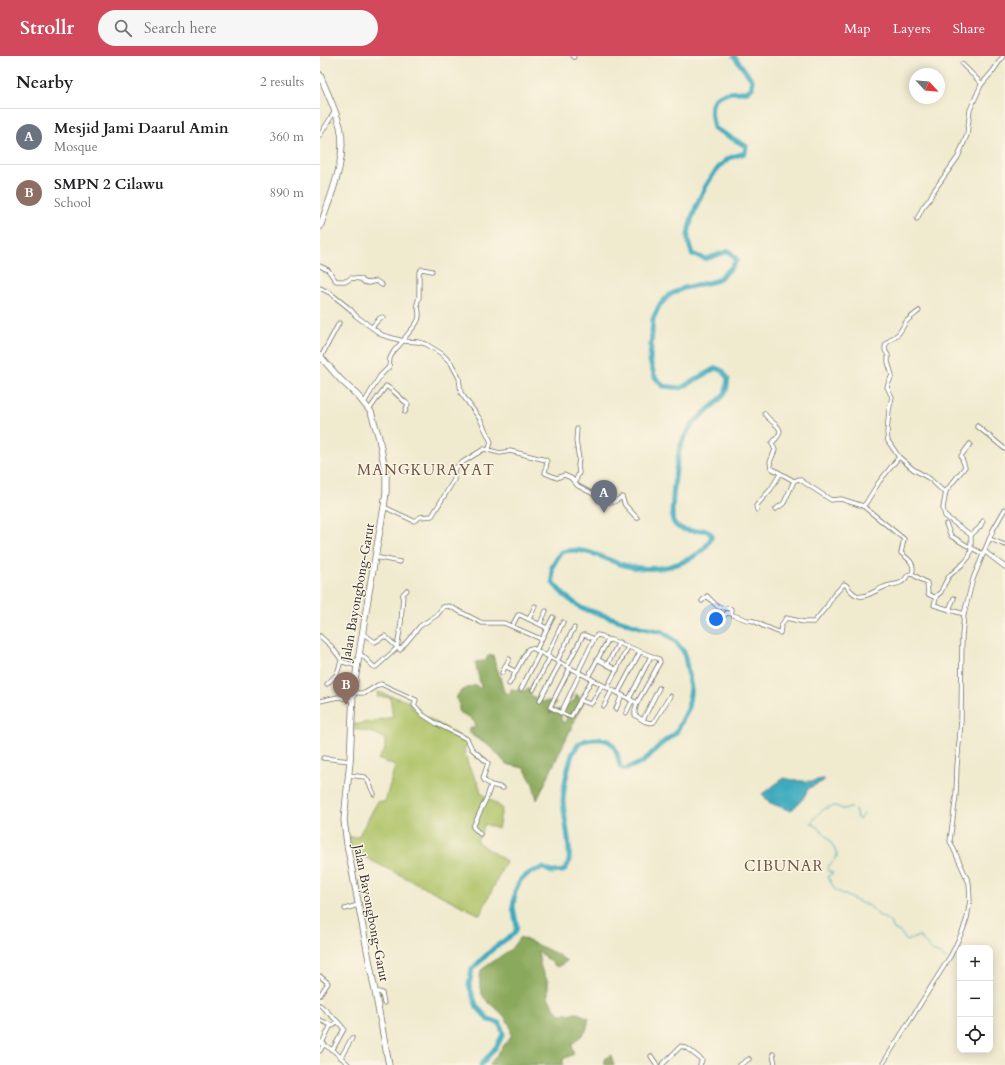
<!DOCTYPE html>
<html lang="en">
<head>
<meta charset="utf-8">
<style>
  body { margin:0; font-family:Cardo,serif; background:#f6f6f6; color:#202124 }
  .controls { position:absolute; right:12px; bottom:12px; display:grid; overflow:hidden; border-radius:8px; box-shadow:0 2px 10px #0003 }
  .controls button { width:36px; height:36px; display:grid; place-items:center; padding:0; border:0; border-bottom:1px solid #e0e0e0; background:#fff; color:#202124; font:20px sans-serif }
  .compass { position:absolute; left:589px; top:12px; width:36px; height:36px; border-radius:50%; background:#fff; box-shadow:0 2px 10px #0003; rotate:116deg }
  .you { position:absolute; left:396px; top:563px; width:14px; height:14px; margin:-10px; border:3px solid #fff; border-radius:50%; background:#1a73e8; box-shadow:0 0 0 6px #1a73e833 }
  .badge { display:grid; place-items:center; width:26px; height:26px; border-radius:50%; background:#d1495b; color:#fff; font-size:13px; font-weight:700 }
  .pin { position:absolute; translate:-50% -33px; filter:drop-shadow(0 1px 2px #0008) }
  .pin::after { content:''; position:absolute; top:21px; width:14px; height:12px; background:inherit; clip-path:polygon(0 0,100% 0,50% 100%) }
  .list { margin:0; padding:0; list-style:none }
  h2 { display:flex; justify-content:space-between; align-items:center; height:52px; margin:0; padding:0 16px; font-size:17px }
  h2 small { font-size:13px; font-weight:400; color:#757577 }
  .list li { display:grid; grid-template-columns:26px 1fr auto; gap:12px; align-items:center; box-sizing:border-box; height:56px; padding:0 16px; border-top:1px solid #e0e0e0 }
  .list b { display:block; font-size:15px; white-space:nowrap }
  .list p { margin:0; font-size:13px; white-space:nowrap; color:#757577 }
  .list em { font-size:13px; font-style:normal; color:#757577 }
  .icon { flex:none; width:22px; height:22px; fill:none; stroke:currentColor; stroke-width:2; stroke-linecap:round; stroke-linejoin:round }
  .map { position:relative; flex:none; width:685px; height:1009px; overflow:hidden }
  header { display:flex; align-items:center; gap:24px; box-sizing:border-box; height:56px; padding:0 20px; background:#d1495b; color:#fff }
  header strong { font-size:19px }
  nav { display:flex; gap:22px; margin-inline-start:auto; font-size:14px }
  .search { width:280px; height:36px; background:#f6f6f6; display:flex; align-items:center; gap:10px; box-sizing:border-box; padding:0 14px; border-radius:22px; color:#757577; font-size:15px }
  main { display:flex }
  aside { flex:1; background:#fff }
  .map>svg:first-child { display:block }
</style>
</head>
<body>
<header>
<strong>Strollr</strong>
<div class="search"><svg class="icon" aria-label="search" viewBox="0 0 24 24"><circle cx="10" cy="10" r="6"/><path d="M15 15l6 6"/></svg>Search here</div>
<nav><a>Map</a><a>Layers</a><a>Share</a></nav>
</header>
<main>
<aside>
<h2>Nearby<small>2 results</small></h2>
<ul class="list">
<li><span class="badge" style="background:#6b7280">A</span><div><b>Mesjid Jami Daarul Amin</b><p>Mosque</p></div><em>360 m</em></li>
<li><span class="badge" style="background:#8d6e63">B</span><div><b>SMPN 2 Cilawu</b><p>School</p></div><em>890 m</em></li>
</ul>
</aside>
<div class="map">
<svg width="685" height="1009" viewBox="0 0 685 1009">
  <rect width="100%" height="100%" fill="#fcf5e5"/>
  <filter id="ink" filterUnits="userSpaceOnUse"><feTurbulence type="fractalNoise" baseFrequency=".025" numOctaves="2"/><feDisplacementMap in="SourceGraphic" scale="8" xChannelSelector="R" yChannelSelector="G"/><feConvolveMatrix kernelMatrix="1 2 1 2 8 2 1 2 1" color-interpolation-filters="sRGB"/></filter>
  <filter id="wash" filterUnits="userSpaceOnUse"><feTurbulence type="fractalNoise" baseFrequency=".012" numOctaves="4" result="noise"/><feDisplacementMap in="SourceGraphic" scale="16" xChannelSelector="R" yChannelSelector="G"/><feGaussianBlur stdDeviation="0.9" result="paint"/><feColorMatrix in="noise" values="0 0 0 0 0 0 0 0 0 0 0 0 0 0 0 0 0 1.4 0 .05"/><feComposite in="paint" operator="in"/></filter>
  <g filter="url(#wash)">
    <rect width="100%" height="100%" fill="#f0eacf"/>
    <path fill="#aec367" stroke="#6c7749" d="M58 636 90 646 92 652 98 653 103 659 146 684 149 687 144 693 148 709 159 729 161 737 182 752 178 773 165 768 157 786 186 805 160 859 32 795 28 781H38L58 745 65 746 75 710 58 703 65 693V683L54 677 34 673 35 667 36 669 39 668 73 661 70 641H57Z"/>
    <g fill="#8aa95c" stroke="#5a6a44">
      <path d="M173 599C175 608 179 616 181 625 182 629 183 633 185 637L190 638 191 633 200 634 203 636 207 633H209L211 639 222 646 228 645 236 646 233 651V655L229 656 230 657 240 653 242 667 247 664 244 657 246 649 255 644 256 638 263 644 265 643 217 744 213 728 204 712 186 708 172 692 153 680 148 674 150 672H155V667L149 661 139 656V647L136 643C138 634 148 632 156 629L160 633 161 631 155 606 165 605 168 600Z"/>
      <path d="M200 881 235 897 247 905 237 911 218 895 221 912 228 926V941L234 951 240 958 258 957 269 962 266 975 252 989 254 998 243 1003V1009H169L191 980C191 976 191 971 189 968 177 944 154 951 161 914L191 893Z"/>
      <path d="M291 999 294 1009H285L284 1003Z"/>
    </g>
    <path fill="#3daabd" stroke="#346a74" d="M464 722C473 724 484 726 494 725 498 724 500 723 504 723V725L489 732 482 744 471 755 450 747 442 738Z"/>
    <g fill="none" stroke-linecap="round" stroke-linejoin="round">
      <g stroke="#3daabd" stroke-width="1">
        <path d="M535 754 537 761 539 764 544 758"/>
        <path d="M492 766C497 757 505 750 516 750L522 753 531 752"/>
        <path d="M491 767C504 774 511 785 517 798V800L507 812 509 816H512V818L508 821 509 823 515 834 541 847 545 848 553 853 558 859 569 865 575 874 580 876 587 885 599 880 612 895 620 898 626 903"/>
      </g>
      <path stroke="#3daabd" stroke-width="5" d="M161 1009 177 990 183 978 180 967 169 964 157 951 149 929 152 913 175 891 195 877 197 871 193 851 195 835 201 823 211 816 223 812 232 816 243 815C245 813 247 811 248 808 253 797 243 758 243 744 244 730 247 715 251 702 252 697 257 689 261 687 268 682 286 681 292 688 298 694 298 703 300 711L305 713 323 706 341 688 356 677 368 653 371 631 364 596 356 586 343 576 323 572 261 552 244 539 233 527 232 511 241 496C264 490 280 501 300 508 324 515 348 514 369 503 380 497 388 491 392 479L386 474C376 475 358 477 353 465 350 457 357 398 361 389 363 383 368 375 371 370 379 359 402 345 406 335 407 332 407 327 408 323L403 315 396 312 361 332 343 330 335 321 330 305 333 263 339 250 349 239 364 232 396 225 410 213 417 204 409 195 386 203 372 198C371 192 367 186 368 180 370 158 388 120 405 105 411 100 418 100 425 97L426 90 394 72C386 41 396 35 426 36L432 32V24L414 0"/>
    </g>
  </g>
  <g filter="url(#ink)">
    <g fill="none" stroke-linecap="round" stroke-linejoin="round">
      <g stroke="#706e64" stroke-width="5">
        <g id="minor">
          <path d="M253 0 254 1"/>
          <path d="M642 8 662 28"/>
          <path d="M0 79 15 55"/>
          <path d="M597 163 603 151 609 144 613 136 638 101 647 79 650 54 661 29 673 15 683 0"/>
          <path d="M0 210 8 214 16 225H27L31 222 41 223 44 226 48 227 56 225 62 229"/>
          <path d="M112 215 102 213 99 216V241L97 248C104 268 92 269 83 285L98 286 106 288 122 298 131 307 139 322 141 337 160 363 171 386 169 393"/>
          <path d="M0 232 10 237 30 253 36 260 62 279 83 285 74 295 70 302 69 311 60 320 44 347"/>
          <path d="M599 255C594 259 589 262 585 267 583 271 581 275 578 278 572 284 559 288 568 299V306L572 319 567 331 572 341 569 354 567 377 568 385 579 401 593 413 610 423 625 437"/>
          <path d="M52 271 60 262 63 261"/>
          <path d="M1 301 19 267"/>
          <path d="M49 354 66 330C77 336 79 342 88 348L85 356"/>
          <path d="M657 370 685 393"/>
          <path d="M255 426 259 417 258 409 259 403 256 385 257 373"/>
          <path d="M543 450 546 447 559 426 579 401"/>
          <path d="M64 451 94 465 100 461 112 460 134 424V413L143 406 164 393 180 397 190 395 226 404 227 406 225 417 237 422 244 419 251 422 258 430 289 446H294L302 441 305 449 317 462"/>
          <path d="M456 453 464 447 474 425"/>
          <path d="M437 454 436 450 451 433 460 418"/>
          <path d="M626 468 631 480 646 489 663 498"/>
          <path d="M651 479 660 471 663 465"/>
          <path d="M670 483 685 489"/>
          <path d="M664 495 685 511"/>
          <path d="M55 501 80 506"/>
          <path d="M592 518 607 527 608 538 616 542 614 549 644 558"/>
          <path d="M615 541 621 536 624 529 629 520 644 507 649 501 651 495V479L625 460 623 452 626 435 645 411 641 400 650 388"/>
          <path d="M382 545 387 540 398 551 411 553V557L413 559 427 564 434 565 445 571 449 572 460 577 461 570 466 562 484 566H494L507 550 513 540 524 528 526 529C541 551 550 535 567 530 577 527 581 530 588 519L592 518C596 507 588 503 581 497L584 483 543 450 521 443 511 444 482 425 479 423 474 425 451 412 450 406 455 394 452 387C470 370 453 371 444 357"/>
          <path d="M629 554 634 542"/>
          <path d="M209 563 215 550"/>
          <path d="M400 563 407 557 412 558"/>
          <path d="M220 568 226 555"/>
          <path d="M192 570 198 559H200L227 572"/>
          <path d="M42 577 55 586 65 580 80 594 100 570 117 559 123 551 129 550 162 567H184L221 583"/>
          <path d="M0 580 11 590 23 606 37 610"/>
          <path d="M216 594 233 561"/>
          <path d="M39 597 44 601 54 611H56L77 592 81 567 83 538 87 534"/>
          <path d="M227 600 243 566"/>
          <path d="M277 603 297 614"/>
          <path d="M237 605 254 572"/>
          <path d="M287 609 299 586"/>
          <path d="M185 610 196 616"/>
          <path d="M247 610 263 579H265L274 583"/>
          <path d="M258 616 274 583 277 579 282 580 288 584"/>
          <path d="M182 617 189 603"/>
          <path d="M260 617 241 657 251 661 272 623"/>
          <path d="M268 621 288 584H291L334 601 339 603 340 606 317 647 315 654V659C321 663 328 669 334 666L350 640"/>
          <path d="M7 628 17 618 21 605"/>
          <path d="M189 628 208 593 212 592 317 647"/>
          <path d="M287 632 308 591"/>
          <path d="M201 633 220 596"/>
          <path d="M213 634 230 601"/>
          <path d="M33 637H45L58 629 61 628 96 644 94 649 103 659 117 668 147 683 152 693 168 707 163 722 165 725 171 729 167 741 153 771 160 778"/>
          <path d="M298 637 320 596"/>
          <path d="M309 643 331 600"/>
          <path d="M220 644 240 607"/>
          <path d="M260 644 270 648 272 647 282 629"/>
          <path d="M0 645 18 641 33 644"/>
          <path d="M284 650 292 634"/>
          <path d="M296 653 302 639"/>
          <path d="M241 657 230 651 250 612"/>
          <path d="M306 657 312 645"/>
          <path d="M323 664 339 632"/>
          <path d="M3 702 30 705"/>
          <path d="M28 719 45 721 48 725 54 738"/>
          <path d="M171 729 183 732"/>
          <path d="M25 853 38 849"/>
          <path d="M0 920 8 927 0 939"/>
          <path d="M55 935 62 937 64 947"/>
          <path d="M0 949 17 965 24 973 13 993"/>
          <path d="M0 964 13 970 17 965"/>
          <path d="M0 986 14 995 29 1009"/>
          <path d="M2 987 11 969"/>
          <path d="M0 995 4 988"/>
          <path d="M453 998 455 1009"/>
          <path d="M331 1000 337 1009"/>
          <path d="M21 1001 32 982"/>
          <path d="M342 1009 361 990 368 993 382 1004 380 1009"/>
          <path d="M420 1009 429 1003"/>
          <path d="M562 1009 631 899 643 874 647 862 650 844 649 827 630 785 636 739 637 710 641 665 642 580 644 558 653 523 673 474 685 453"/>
        </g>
      </g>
      <g stroke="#706e64" stroke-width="7">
        <g id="primary">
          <path d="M0 19C7 36 15 53 20 70 28 102 10 141 0 171"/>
          <path d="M0 300 20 323 38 340 51 356 59 382 66 419V436L64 451 49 536 33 637 30 705 24 764 27 788 69 1009"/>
        </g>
      </g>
      <use href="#minor" stroke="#fff" stroke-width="3.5"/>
      <use href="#primary" stroke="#fff" stroke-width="5.5"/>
    </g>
  </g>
  <g text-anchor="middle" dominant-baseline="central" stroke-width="3" stroke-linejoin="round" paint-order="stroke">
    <g font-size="13" fill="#2b2b2b" stroke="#fcf5e5">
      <text transform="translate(38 536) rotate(-80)">Jalan Bayongbong-Garut</text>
      <text transform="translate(51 857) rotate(79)">Jalan Bayongbong-Garut</text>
    </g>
    <g font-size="15" letter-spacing="1" fill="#6c5644" stroke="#fcf5e5">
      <text x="106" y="414">MANGKURAYAT</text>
      <text x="464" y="810">CIBUNAR</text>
    </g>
  </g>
</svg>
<div class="controls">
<button>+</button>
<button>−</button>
<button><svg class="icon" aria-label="locate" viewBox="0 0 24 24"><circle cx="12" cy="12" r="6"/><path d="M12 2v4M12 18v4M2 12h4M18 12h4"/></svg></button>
</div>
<svg class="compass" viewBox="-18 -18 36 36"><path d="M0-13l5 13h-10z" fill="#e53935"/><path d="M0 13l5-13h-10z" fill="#757577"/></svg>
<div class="you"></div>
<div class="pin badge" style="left:284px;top:457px;background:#6b7280">A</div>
<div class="pin badge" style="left:26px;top:649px;background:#8d6e63">B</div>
</div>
</main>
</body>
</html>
